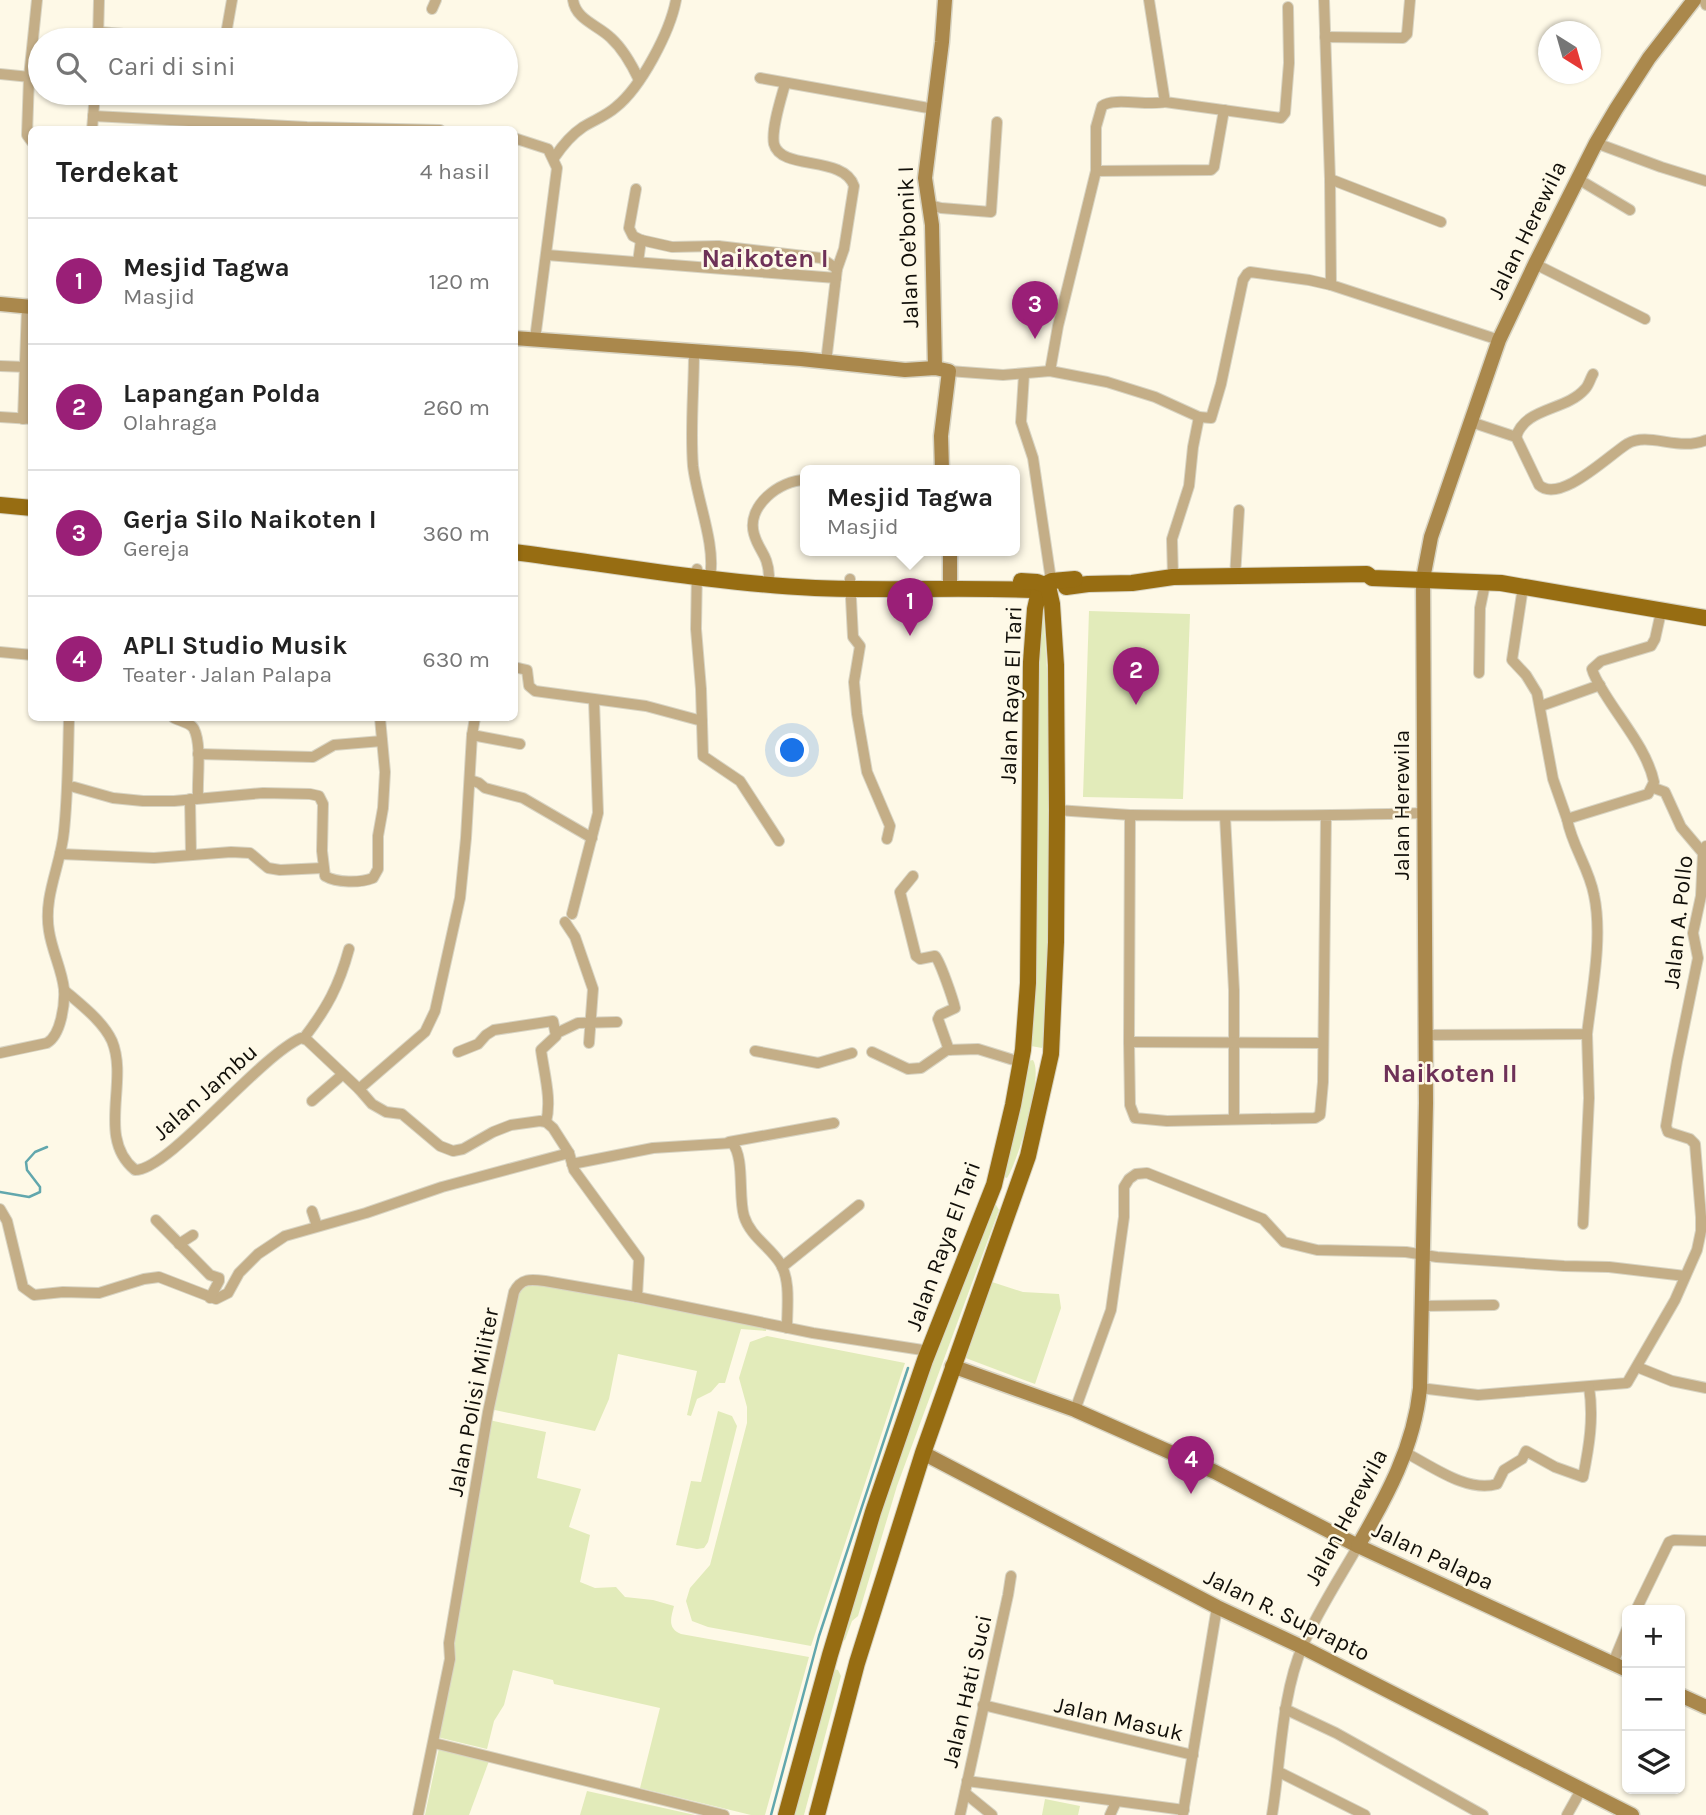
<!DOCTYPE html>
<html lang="id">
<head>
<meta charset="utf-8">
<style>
  body { margin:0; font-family:Karla,sans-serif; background:#f6f6f6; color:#222 }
  .controls { position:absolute; right:21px; bottom:21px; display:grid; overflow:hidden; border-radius:10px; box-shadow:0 2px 5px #0004 }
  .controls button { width:63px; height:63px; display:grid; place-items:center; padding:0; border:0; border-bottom:2px solid #e0e0e0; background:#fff; color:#222; font:35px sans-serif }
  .compass { position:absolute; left:1538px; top:21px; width:63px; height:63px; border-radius:50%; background:#fff; box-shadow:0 2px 5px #0004; rotate:143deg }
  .you { position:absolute; left:793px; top:751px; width:24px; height:24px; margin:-18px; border:5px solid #fff; border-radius:50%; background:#1a73e8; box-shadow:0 0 0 10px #1a73e833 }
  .badge { display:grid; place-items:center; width:46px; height:46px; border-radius:50%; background:#9a1f77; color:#fff; font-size:23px; font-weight:700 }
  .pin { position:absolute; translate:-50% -58px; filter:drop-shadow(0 2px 4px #0008) }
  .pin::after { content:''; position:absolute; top:37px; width:24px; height:21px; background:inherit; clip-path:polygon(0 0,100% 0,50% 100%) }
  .popup { position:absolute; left:800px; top:465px; width:220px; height:91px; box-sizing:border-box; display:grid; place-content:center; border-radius:10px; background:#fff; filter:drop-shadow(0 2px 5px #0005); font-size:23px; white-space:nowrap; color:#767676 }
  .popup b { font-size:26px; color:#222 }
  .popup::after { content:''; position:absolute; left:50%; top:100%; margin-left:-14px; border:14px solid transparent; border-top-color:#fff }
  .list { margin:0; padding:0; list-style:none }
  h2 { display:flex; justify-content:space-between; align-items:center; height:91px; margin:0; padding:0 28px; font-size:30px }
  h2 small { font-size:23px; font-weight:400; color:#767676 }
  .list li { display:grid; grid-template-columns:46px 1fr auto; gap:21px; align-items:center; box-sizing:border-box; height:126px; padding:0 28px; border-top:2px solid #e0e0e0 }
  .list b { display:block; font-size:26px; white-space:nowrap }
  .list p { margin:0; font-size:23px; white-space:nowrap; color:#767676 }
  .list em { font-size:23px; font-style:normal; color:#767676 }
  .icon { flex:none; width:38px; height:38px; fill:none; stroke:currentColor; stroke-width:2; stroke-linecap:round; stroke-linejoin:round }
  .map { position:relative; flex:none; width:1706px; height:1815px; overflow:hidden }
  .search { position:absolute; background:#fff; box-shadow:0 2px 5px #0004; left:28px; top:28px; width:490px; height:77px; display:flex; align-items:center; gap:18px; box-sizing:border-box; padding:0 24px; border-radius:38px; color:#767676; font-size:26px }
  .panel { position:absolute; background:#fff; box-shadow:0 2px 5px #0004; left:28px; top:126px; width:490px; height:595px; border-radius:10px }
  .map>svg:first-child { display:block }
</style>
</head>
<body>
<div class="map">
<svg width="1706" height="1815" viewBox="0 0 1706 1815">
  <rect width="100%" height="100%" fill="#fef9e7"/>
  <g fill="#e2ebba">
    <path d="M1043 607 1048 685 1049 941 1045 1042 1042 1048 1031 1046 1035 656Z"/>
    <path d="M1089 611 1190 614 1183 799 1083 797Z"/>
    <path d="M1033 1060C1044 1076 1018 1161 1007 1178L998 1175 1028 1061Z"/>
    <path d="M995 1203 999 1210 897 1486 858 1616 852 1621 845 1640 842 1641 877 1503Z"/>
    <path d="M992 1282 1023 1292 1059 1294 1061 1308 1035 1384 963 1357Z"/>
    <path d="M523 1285 545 1286 766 1327V1331L741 1329 725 1383H719L711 1392 697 1399 691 1416 687 1415 697 1371 618 1354 609 1399 595 1431 490 1409 512 1297Z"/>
    <path d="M767 1336 905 1363 811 1646 708 1627 692 1621 686 1601 690 1588 710 1565 747 1423V1407L739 1378 750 1342Z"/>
    <path d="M718 1411 732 1416 737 1426 708 1542 704 1548 697 1549 676 1545 691 1481 701 1482Z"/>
    <path d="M489 1420 546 1432 537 1478 581 1489 569 1527 590 1535 580 1582 595 1588 616 1587 625 1597 653 1600 674 1606C671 1618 667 1628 681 1634L809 1657 765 1815H751L640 1788 660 1708 554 1684 553 1680 513 1670 504 1705 494 1721 487 1749 437 1737Z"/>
    <path d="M833 1669 838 1670 841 1676 804 1815H790Z"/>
    <path d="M439 1748 489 1761 469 1815H425Z"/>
    <path d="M587 1791 695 1815H580Z"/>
    <path d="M1045 1799 1080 1806 1078 1815H1042Z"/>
  </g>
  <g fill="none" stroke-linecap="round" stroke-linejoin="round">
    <g stroke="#62a7ad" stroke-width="2.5">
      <path d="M0 1192 29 1197 40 1192V1187L27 1170 26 1162 35 1152 47 1147"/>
      <path d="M771 1815 819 1636 908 1368"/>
    </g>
    <g stroke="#d8d4c3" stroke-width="12">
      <g id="street">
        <path d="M573 0C576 20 598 25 611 38 623 49 632 65 639 80"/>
        <path d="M1149 0 1165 102 1281 118 1285 113 1289 63 1288 7"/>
        <path d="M1324 0 1330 179 1331 285"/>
        <path d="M1704 0 1706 5"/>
        <path d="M432 9 436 0"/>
        <path d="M99 32 197 40"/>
        <path d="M1325 37 1403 38 1407 34 1410 0"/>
        <path d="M98 40 99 0"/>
        <path d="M222 40 226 34 232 0"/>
        <path d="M0 74 40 78"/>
        <path d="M760 78 934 109"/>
        <path d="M785 84C781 99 771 129 774 144 781 171 844 155 854 186L844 249 837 269 826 362"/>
        <path d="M93 116 307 127 440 130"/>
        <path d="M92 130 95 93"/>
        <path d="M514 138 548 149 557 168 535 339"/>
        <path d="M32 142 27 135 29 77 37 0"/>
        <path d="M1596 143 1661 167 1706 181"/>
        <path d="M554 158C562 146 571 135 583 127 594 120 606 116 616 107 641 87 670 32 676 0"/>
        <path d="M1096 171V127L1102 106C1114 97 1147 106 1165 102"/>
        <path d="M1330 179 1441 222"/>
        <path d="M1578 179 1630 210"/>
        <path d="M636 189 629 228 633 236 641 240 672 247 718 246 821 258 837 269"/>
        <path d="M930 205 941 208 991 212 997 122"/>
        <path d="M547 255 836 278"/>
        <path d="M638 262 641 240"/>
        <path d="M1535 264 1645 319"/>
        <path d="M716 268 718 246"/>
        <path d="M694 352C694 390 690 428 693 466 697 500 716 545 710 577"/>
        <path d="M0 366 26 367"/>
        <path d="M949 371 1003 375 1050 371 1107 382 1155 397 1199 417 1211 418 1221 384 1243 280 1247 274 1250 272 1309 280 1331 285 1499 340"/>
        <path d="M1050 371 1058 326 1096 171 1211 170 1214 167 1224 110"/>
        <path d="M1024 374 1021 422 1033 458 1051 580"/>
        <path d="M0 417 32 419"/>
        <path d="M23 419 27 307"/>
        <path d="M1471 422 1516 437 1539 485C1560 504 1608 456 1627 444 1649 431 1678 452 1706 440"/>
        <path d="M1516 437C1525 407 1566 411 1585 389 1589 385 1590 379 1593 374"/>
        <path d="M697 569 696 629 701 689 703 756 740 781 779 841"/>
        <path d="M769 576C768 554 759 552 754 534 746 506 780 480 805 480"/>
        <path d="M1173 577 1172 539 1189 486 1193 447 1199 417"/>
        <path d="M1235 577 1239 510"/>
        <path d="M850 579 853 637 860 646 854 682 857 714 867 772 890 826 887 839"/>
        <path d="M1523 587 1512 660 1526 675 1537 693 1553 779 1567 819"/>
        <path d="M0 652 32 655"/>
        <path d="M514 667 527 670 529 686 535 691 646 706 702 721"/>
        <path d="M1479 673 1480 608 1485 584"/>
        <path d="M1541 706 1600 685"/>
        <path d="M174 718C180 721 191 723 194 729 202 745 197 779 198 797"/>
        <path d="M475 718 472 735 466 838 460 898 435 1011 425 1032 359 1089 372 1104 386 1112 402 1114 440 1146 453 1151 463 1149 493 1132 511 1125 540 1121 546 1122 553 1128 569 1153 574 1170 639 1259 637 1297"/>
        <path d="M472 735 520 744"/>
        <path d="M198 754 313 757 334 745 382 741"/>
        <path d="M470 780 479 783 485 788 523 798 592 838"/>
        <path d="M74 787 113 798 143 801H174L263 793 310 794 319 796 323 804 322 851 325 876C337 883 360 883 373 878L378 869V836L383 808 385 772 380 718"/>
        <path d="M1654 788 1665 792 1681 827 1703 853"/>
        <path d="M190 799 191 855"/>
        <path d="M1057 810 1130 815"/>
        <path d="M1225 816 1234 990V1119"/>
        <path d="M1326 816 1323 1082 1320 1115 1315 1118 1167 1121 1135 1118 1130 1105 1129 1042 1130 815C1228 816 1326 816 1424 813"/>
        <path d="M60 854 154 858 231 852 250 853 268 868 280 870 323 868"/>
        <path d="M913 876 900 892 916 956 920 959 935 956C940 961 953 999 955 1008L940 1015 938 1019 949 1050"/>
        <path d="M572 914 598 813 594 700"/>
        <path d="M565 922 575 937 593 989 589 1043"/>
        <path d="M64 990C80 1004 103 1021 112 1041 129 1082 96 1138 135 1170 169 1170 257 1058 301 1038L307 1040 359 1089"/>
        <path d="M557 1033 578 1023 617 1022"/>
        <path d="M1425 1035 1587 1034C1592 991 1603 937 1594 895 1589 868 1572 846 1567 819L1648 794 1654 782C1647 750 1622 722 1605 694 1600 686 1594 677 1592 669L1601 661 1651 646 1655 639 1661 612"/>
        <path d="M304 1038C327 1008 339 986 349 949"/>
        <path d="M1129 1042 1323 1043"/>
        <path d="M755 1051 818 1063 852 1053"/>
        <path d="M458 1052 478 1044 486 1035 494 1030 553 1021 556 1036 541 1050C544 1073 552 1100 546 1122"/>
        <path d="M872 1052 908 1069 921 1068 947 1050 978 1049 1020 1062"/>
        <path d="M0 1053 47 1043C61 1035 65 1004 64 989 62 970 52 951 49 931 43 896 61 865 64 831 68 793 68 755 69 718"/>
        <path d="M312 1101 342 1075"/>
        <path d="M729 1142 834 1123"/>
        <path d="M572 1164 653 1148 732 1143C745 1157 738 1196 744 1216 750 1236 770 1247 780 1263 791 1280 787 1308 787 1328"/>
        <path d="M0 1209 7 1221 23 1287 34 1295 63 1292 99 1293 144 1279 159 1277 216 1299 228 1293 239 1273 258 1254 285 1236 366 1213 442 1187 569 1153"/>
        <path d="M312 1211 317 1226"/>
        <path d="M156 1220 210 1275 219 1278V1281L210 1298"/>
        <path d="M1583 1224 1589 1098 1587 1034"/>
        <path d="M179 1244 193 1235"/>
        <path d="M782 1267 859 1205"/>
        <path d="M1421 1306 1494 1305"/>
        <path d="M1637 1367 1672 1381 1706 1388"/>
        <path d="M1420 1388 1478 1395 1627 1383 1675 1300 1697 1250 1701 1231V1217L1695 1144 1690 1139 1668 1132 1666 1126 1677 1061 1698 958 1693 933 1701 896 1703 853 1706 846"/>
        <path d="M1075 1410 1111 1310 1124 1217V1187L1129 1179 1136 1174 1147 1173 1263 1219 1284 1242 1317 1250 1406 1252 1437 1257 1564 1266 1609 1267 1685 1276"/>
        <path d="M1406 1453C1432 1466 1467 1493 1497 1484L1504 1470 1522 1459 1526 1451 1555 1467 1583 1477C1589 1447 1594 1418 1589 1387"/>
        <path d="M1636 1610 1669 1542 1674 1540 1706 1541"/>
        <path d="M1613 1663 1627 1629"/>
        <path d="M983 1705 1193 1755"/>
        <path d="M1285 1709 1336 1733 1483 1815"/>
        <path d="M434 1743 724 1815"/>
        <path d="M1279 1772 1365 1815"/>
        <path d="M967 1781 1184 1810"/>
        <path d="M965 1793 992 1815"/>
        <path d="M1183 1813 1217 1607"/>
        <path d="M418 1815 450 1659 449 1643 488 1412 514 1292C521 1278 531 1279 545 1281L637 1297 813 1333 929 1351"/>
        <path d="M960 1815 1008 1595 1011 1576"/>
        <path d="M1110 1815 1116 1802"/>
        <path d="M1272 1815C1281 1761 1281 1696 1303 1645 1318 1611 1339 1579 1358 1546"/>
        <path d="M1567 1815 1581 1790"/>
      </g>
    </g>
    <g stroke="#d8d4c3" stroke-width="17">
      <g id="secondary">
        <path d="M0 304 32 307"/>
        <path d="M514 338 801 359 905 370 935 368 949 371 941 436 942 470"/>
        <path d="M935 368 932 225 925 178 942 42 945 0"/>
        <path d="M950 550V582"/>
        <path d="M952 1366 1075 1410 1215 1472 1358 1546 1627 1670"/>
        <path d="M923 1453 1217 1607 1302 1647 1632 1815"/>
        <path d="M1358 1546C1387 1496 1414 1447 1420 1388L1426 1103 1423 579 1431 537 1499 340 1535 264 1596 143 1616 109 1649 58 1694 0"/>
        <path d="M1680 1695 1706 1707"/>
      </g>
    </g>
    <g stroke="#d8d4c3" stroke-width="18">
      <g id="primary">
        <path d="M0 505 32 508"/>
        <path d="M514 552C614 565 715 583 815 588 888 591 961 587 1033 590"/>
        <path d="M1066 587 1088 584 1132 583 1173 577 1367 574 1372 578 1501 583 1706 618"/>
        <path d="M786 1815 830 1655 873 1512 925 1360 994 1185 1013 1105 1023 1050 1028 983 1031 662 1035 609 1040 587 1052 581 1075 579"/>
        <path d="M817 1815 857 1663 923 1453 1028 1156 1051 1054 1056 942 1057 810 1056 665 1052 604 1048 586 1037 582 1021 581"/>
      </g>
    </g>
    <use href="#street" stroke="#c4ae87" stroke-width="10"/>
    <use href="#secondary" stroke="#aa884c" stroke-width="14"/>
    <use href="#primary" stroke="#976d12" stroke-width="16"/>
  </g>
  <g text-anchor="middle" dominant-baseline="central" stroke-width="5" stroke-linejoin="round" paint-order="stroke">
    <g font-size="23" fill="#110f09" stroke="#fef9e7">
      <text transform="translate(1527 230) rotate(-64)">Jalan Herewila</text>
      <text transform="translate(908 247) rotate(-92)">Jalan Oe'bonik I</text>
      <text transform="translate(1011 695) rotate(-88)">Jalan Raya El Tari</text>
      <text transform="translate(1401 805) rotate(-90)">Jalan Herewila</text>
      <text transform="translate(1678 922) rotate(-84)">Jalan A. Pollo</text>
      <text transform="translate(205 1092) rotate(-42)">Jalan Jambu</text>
      <text transform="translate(943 1246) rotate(-70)">Jalan Raya El Tari</text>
      <text transform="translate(473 1402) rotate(-79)">Jalan Polisi Militer</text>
      <text transform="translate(1346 1517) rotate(-62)">Jalan Herewila</text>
      <text transform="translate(1433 1556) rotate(25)">Jalan Palapa</text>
      <text transform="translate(1287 1615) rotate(26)">Jalan R. Suprapto</text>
      <text transform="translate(967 1691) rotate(-77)">Jalan Hati Suci</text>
      <text transform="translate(1119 1719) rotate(13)">Jalan Masuk</text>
    </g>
    <g font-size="26" font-weight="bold" fill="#6e3158" stroke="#fef9e7">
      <text x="765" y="258">Naikoten I</text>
      <text x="1450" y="1073">Naikoten II</text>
    </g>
  </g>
</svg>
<div class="controls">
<button>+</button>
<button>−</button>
<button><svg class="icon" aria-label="layers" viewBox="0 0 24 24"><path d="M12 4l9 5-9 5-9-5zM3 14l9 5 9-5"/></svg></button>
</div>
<svg class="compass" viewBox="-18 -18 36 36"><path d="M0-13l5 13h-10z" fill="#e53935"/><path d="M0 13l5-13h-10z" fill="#767676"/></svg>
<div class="you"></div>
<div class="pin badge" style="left:910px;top:636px">1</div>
<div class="popup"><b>Mesjid Tagwa</b>Masjid</div>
<div class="pin badge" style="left:1136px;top:705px">2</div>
<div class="pin badge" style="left:1035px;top:339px">3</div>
<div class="pin badge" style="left:1191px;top:1494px">4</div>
<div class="search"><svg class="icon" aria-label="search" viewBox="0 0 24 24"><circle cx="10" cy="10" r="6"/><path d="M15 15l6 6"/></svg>Cari di sini</div>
<section class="panel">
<h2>Terdekat<small>4 hasil</small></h2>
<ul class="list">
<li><span class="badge">1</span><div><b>Mesjid Tagwa</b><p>Masjid</p></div><em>120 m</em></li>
<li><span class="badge">2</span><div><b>Lapangan Polda</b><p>Olahraga</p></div><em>260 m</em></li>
<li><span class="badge">3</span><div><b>Gerja Silo Naikoten I</b><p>Gereja</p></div><em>360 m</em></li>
<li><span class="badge">4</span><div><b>APLI Studio Musik</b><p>Teater · Jalan Palapa</p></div><em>630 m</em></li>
</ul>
</section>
</div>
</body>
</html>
